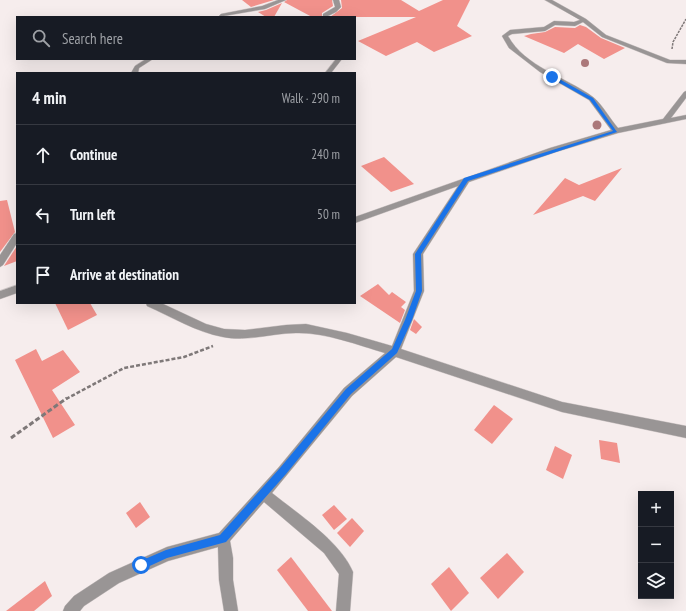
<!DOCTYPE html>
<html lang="en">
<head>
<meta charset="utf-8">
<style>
  body { margin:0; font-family:"PT Sans Narrow",sans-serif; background:#20242c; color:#f1f3f6 }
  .controls { position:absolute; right:12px; bottom:12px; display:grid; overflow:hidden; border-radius:0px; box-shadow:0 4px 16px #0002 }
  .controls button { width:36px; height:36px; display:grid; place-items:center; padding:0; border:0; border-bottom:1px solid #363941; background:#171b24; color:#f1f3f6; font:20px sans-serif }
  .stop { position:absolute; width:12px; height:12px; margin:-9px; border:3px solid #1a73e8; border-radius:50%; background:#fff }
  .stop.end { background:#1a73e8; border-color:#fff; box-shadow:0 1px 4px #0008 }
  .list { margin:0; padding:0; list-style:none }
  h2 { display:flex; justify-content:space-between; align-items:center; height:52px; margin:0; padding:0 16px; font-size:17px }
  h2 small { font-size:13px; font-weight:400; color:#9ea1a6 }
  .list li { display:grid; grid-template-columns:26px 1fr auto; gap:12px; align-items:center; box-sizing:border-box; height:60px; padding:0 16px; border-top:1px solid #363941 }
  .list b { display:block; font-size:15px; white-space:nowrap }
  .list em { font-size:13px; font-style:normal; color:#9ea1a6 }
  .icon { flex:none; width:22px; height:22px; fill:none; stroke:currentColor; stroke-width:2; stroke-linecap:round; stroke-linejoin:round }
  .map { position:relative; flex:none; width:686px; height:611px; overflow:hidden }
  .search { position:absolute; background:#171b24; box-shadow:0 4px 16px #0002; left:16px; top:16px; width:340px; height:44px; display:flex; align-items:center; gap:10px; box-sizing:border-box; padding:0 14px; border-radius:0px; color:#9ea1a6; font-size:15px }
  .panel { position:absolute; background:#171b24; box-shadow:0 4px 16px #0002; left:16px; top:72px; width:340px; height:232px; border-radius:0px }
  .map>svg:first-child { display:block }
</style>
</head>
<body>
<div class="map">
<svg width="686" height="611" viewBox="0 0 686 611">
  <rect width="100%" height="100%" fill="#f6eded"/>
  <g fill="#f1918b">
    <path d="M242 0H274L251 7Z"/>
    <path d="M287 0H332L333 6 322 13V17H312L284 2Z"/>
    <path d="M341 0H401L419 11 443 0H470L457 26 472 36 434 52 417 42 386 56 358 41 416 17H330L342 8Z"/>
    <path d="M282 3 274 17H266L258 12 266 10Z"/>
    <path d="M580 25 586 27 601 38 625 48 604 59 578 44 564 53 524 36 531 34 545 32 555 27 575 28Z"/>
    <path d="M384 157 414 184 391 192 361 166Z"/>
    <path d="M622 168 595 201 583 196 533 215 565 178 579 185Z"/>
    <path d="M7 200 15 232 0 252V201Z"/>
    <path d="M17 246V261L4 266Z"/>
    <path d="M378 284 389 295 392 292 406 302 401 307 405 310 400 323 360 296Z"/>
    <path d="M55 303H90L97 315 68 330Z"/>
    <path d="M414 319 422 327 416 334 410 330Z"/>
    <path d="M36 349 42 361 63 350 80 372 52 390 75 425 53 438 15 360Z"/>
    <path d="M494 405 513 419 492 444 474 430Z"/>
    <path d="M599 440 617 443 620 463 601 459Z"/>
    <path d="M555 446 572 455 563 479 546 470Z"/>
    <path d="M140 502 150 517 136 528 126 513Z"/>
    <path d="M334 505 347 519 334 530 322 515Z"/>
    <path d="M352 518 364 531 350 547 337 533Z"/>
    <path d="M507 553 524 572 498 599 480 578Z"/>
    <path d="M291 557 332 611H308L277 570Z"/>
    <path d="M449 567 469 593 451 611 431 584Z"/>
    <path d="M45 581 52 596 34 611H6Z"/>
  </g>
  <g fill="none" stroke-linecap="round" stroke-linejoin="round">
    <g stroke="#d2caca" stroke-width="1">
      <g id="minor">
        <path d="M278 0H286L265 9 218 17 221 14 262 6Z"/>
        <path d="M333 0H339L341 7 336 12 328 16 329 17H323V14L335 7Z"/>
        <path d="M545 0H552L586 19 606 35 670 60H686V64L667 63 602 37 583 22 575 26 555 25 545 31 512 34 508 36C525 67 566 77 593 97 602 104 610 119 618 128L663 119 684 92 686 91V98L671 118 686 115V119L618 133 556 152 469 182 423 254 424 291 401 349 562 402 686 426V438L562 412 396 357 352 396 272 493C298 514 340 541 353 572L350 611H336L339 574 324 553 264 502 230 541 233 558V580L238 611H224L219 580 218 547 168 561 119 583 84 606 80 611H63L65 606 74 596 109 573 167 547 219 533 279 467 344 388 385 353C358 345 324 332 296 333 272 333 248 342 223 337 196 332 172 317 147 306L146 303H161L206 324 224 329 245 330 286 325 306 324 347 333 392 346 414 291 413 254 458 186 355 223V217L550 148 611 130 589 100 540 72 509 48 502 36 510 30 544 27 554 21 574 22 580 20Z"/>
        <path d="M146 59H153L139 68 138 73H131L135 66Z"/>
        <path d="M336 59H342L331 73H325Z"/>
        <path d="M17 233V243L3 265 0 267V255L14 234Z"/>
        <path d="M17 285V293L0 299V291Z"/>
      </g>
    </g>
    <path stroke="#7e7878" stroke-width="1.5" stroke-dasharray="2.5 1" stroke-linecap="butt" d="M672 49 673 42 686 19"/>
    <path stroke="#7e7878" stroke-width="2.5" stroke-dasharray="4 2" stroke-linecap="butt" d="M66 399 124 368 184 357 213 346"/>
    <path stroke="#7e7878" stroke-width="3" stroke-dasharray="5 2.5" stroke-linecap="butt" d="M11 438 67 398"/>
    <use href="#minor" fill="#999595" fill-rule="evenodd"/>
  </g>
  <g fill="#ab787a">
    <circle cx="585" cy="63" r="4"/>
    <circle cx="597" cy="125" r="4.5"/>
  </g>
  <path fill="#1a73e8" d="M551 76H554L593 98 617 132 468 181 421 254 422 291 412 320 397 353 351 394 286 474 226 542 167 558 141 570 138 568 136 565 138 562 166 550 220 535 280 468 346 389 392 349 405 320 416 291 415 254 464 178 613 131 590 100 551 78Z"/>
</svg>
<div class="controls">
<button>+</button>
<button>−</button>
<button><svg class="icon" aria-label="layers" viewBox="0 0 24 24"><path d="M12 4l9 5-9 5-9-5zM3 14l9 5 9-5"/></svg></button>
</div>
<div class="stop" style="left:141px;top:565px"></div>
<div class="stop end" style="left:552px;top:77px"></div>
<div class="search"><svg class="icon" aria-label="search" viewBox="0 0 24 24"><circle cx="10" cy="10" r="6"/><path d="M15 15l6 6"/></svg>Search here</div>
<section class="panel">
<h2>4 min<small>Walk · 290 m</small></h2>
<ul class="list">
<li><svg class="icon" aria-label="ahead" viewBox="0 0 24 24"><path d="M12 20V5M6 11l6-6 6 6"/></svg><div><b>Continue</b></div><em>240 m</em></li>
<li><svg class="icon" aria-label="left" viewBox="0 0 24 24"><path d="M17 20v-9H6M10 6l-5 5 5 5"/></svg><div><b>Turn left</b></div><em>50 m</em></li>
<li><svg class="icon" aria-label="arrive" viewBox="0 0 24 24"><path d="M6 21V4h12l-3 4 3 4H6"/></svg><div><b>Arrive at destination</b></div></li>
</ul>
</section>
</div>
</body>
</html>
